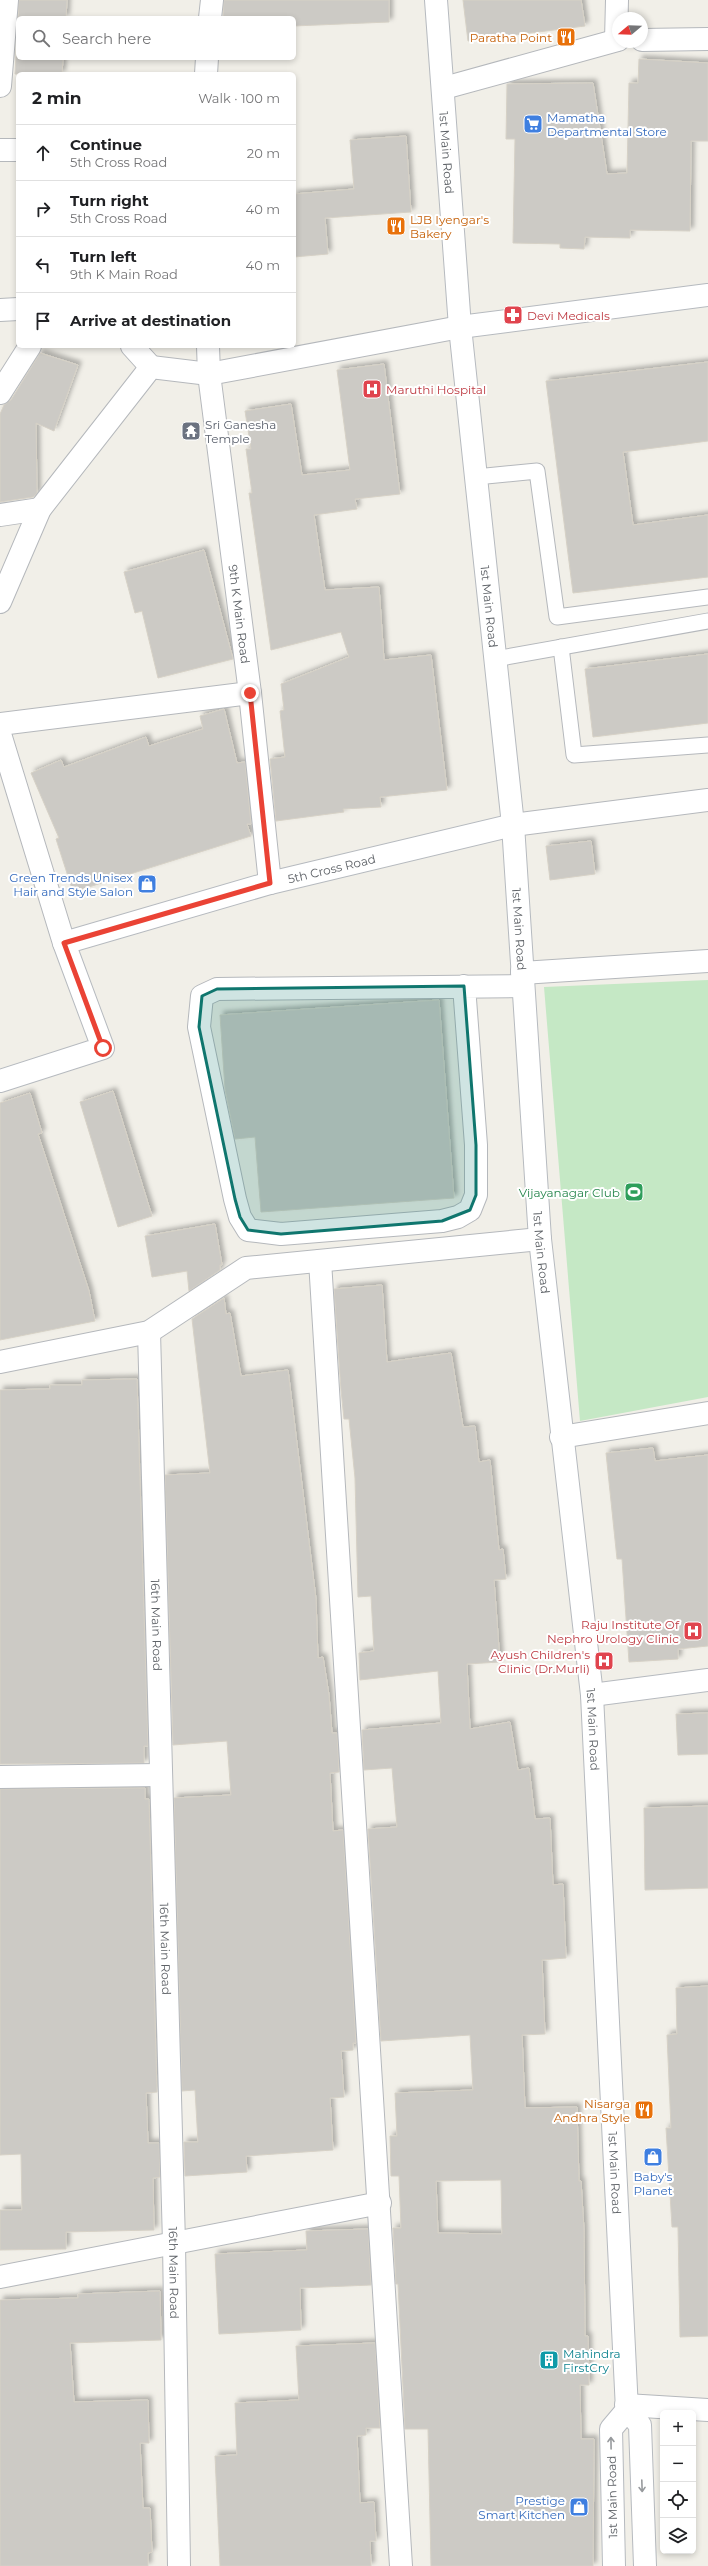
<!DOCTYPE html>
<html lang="en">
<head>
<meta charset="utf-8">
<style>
  body { margin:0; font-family:Montserrat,sans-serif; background:#f2f2f2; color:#202124 }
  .controls { position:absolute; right:12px; bottom:12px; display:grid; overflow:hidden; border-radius:6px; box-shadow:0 2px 6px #0003 }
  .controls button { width:36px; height:36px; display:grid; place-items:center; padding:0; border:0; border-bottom:1px solid #e0e0e0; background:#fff; color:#202124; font:20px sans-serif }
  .compass { position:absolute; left:612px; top:12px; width:36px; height:36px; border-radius:50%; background:#fff; box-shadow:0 2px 6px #0003; rotate:251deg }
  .stop { position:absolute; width:12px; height:12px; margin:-9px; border:3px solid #ea4335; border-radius:50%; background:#fff }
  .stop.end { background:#ea4335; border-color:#fff; box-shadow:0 1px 4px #0008 }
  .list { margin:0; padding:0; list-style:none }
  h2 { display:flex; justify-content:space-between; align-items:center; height:52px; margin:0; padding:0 16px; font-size:17px }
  h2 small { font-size:13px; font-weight:400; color:#757577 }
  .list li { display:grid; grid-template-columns:26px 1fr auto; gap:12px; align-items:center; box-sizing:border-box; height:56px; padding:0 16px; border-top:1px solid #e0e0e0 }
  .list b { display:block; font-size:15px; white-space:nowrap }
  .list p { margin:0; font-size:13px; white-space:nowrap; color:#757577 }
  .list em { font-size:13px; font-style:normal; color:#757577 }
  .icon { flex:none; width:22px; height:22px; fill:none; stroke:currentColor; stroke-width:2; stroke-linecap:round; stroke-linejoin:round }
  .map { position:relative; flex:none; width:708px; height:2566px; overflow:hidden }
  .search { position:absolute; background:#fff; box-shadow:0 2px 6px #0003; left:16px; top:16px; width:280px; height:44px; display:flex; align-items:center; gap:10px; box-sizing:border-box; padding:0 14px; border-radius:6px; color:#757577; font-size:15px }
  .panel { position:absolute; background:#fff; box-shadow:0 2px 6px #0003; left:16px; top:72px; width:280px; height:276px; border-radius:6px }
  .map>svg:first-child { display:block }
</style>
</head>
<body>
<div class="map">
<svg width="708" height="2566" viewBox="0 0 708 2566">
  <defs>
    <filter id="shadow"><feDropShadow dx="3.5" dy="-3.5" stdDeviation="2" flood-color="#0004"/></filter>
  </defs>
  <rect width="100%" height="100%" fill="#f1efe8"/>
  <path fill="#c5e8c5" d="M708 980V1397L580 1421 544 987Z"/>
  <g fill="#cccac5" stroke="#d6d1c6" fill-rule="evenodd" filter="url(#shadow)">
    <path d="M19 0H67L66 18H18Z"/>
    <path d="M224 0H389V22L294 26V18H223Z"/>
    <path d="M463 0H581L585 26 468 41Z"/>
    <path d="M18 19V58H63L62 74H15Z"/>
    <path d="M639 59 708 63V141H691L690 231 630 230V238L585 237 584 249 560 248V244L513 243 515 139H506L507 84 593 83 607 174 627 173 629 83H638Z"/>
    <path d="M406 136 411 212 325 218 328 254 294 257V194L354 189 350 140Z"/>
    <path d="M40 353 78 365 54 431 36 423 37 493 33 497 0 502V414L4 405 11 400Z"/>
    <path d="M708 362V441L623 452 633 525 708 515V577L573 593 546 381Z"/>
    <path d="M384 364 400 494 355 499 357 509 314 515 325 590 379 587 384 660 431 655 447 790 380 797 381 807 343 809 344 812 276 821 270 759 285 757 280 711 284 710 281 684 349 657 341 632 271 650 249 493H252L246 449H251L245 411 291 404 302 475 350 470 337 370Z"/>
    <path d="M204 550 233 659 158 678 142 611 135 613 124 572Z"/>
    <path d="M708 654V723L593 737 585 669Z"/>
    <path d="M224 709 237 763 245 762 251 824H247L251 836 73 892 56 839 59 838 31 773 61 760 64 767 146 737 149 746 203 729 200 716Z"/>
    <path d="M591 841 595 874 550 880 546 846Z"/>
    <path d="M439 1000 454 1198 261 1212 255 1137 235 1139 225 1089 220 1015Z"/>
    <path d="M113 1091 152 1216 118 1227 80 1102Z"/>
    <path d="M30 1093 42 1133 38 1134 89 1291 95 1321 0 1340V1103Z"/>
    <path d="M215 1224 222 1265H220V1270L189 1291 187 1271 152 1277 145 1236Z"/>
    <path d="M382 1285 387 1362 451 1353 463 1427 475 1426 479 1462 490 1460 499 1550 503 1549 506 1579 494 1580 500 1662 467 1664 470 1729 510 1722 518 1770 529 1768 535 1819 550 1818 553 1885 563 1884 566 1958 542 1960 545 2034 522 2035 525 2108 577 2107 579 2181H581L584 2230 585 2336H588L589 2385H580L581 2439H594L593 2566H431L428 2429H405L398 2284H396L393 2228H401L399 2176H391L390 2136H397L395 2093 473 2090 470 2035 381 2041 368 1829 397 1827 392 1768 364 1770 362 1730 441 1723 438 1671 360 1680 359 1653 374 1651 371 1596 358 1597 355 1478 349 1419H344L341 1390 334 1289ZM501 2180 502 2234 438 2233 436 2181Z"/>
    <path d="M224 1298 226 1314 230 1313 241 1376 288 1370 316 1599 318 1658 323 1657 329 1695 332 1733H337L339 1772 330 1773 333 1831 343 1830 356 2043H353V2050L341 2051 344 2097 330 2098 333 2150 246 2156 247 2172 185 2176 184 2142H198L195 2090 182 2091 174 1798 231 1795 227 1741 173 1745 165 1475 210 1473 192 1319Z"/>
    <path d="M137 1379 148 1746H144V1763L0 1764V1390L50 1389V1385H82V1380Z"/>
    <path d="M653 1448 655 1461 708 1455V1646L678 1649V1659L629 1662 622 1559H617L606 1453Z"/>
    <path d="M708 1713V1754L678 1755 676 1714Z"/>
    <path d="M145 1788V1799H149L157 2092 146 2093 148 2143H159L160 2177 153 2178 154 2230 66 2232V2249L0 2250V2210H22L21 2154 0 2155V1789Z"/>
    <path d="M708 1806V1888L645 1890 644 1808Z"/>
    <path d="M708 1986V2336L680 2337 678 2227H672L666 2128H671L667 2035 677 2034 676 1988Z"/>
    <path d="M368 2229 371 2285 300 2288 301 2330 219 2334 215 2254 307 2250 306 2231Z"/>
    <path d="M160 2291 161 2340 70 2343 74 2402 148 2400 149 2443H140L143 2508H150L152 2552 148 2553V2566H0V2300L78 2298V2294Z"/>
    <path d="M375 2343 380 2428H366V2435L357 2436 360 2503 374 2502 376 2541H370L371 2566H220L215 2456 237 2455 235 2403 299 2400 296 2346Z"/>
  </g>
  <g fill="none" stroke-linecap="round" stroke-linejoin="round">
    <g stroke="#b5b8bc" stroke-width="17">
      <g id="lane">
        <path d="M476 477 537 471 557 617 708 597"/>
        <path d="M561 647 574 755 708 745"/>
        <path d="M495 659 708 621"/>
      </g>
    </g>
    <g stroke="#b5b8bc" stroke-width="24">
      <g id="street">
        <path d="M210 18 212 0"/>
        <path d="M616 40 617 0"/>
        <path d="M642 40 708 39"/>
        <path d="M206 74 207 58"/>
        <path d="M0 86 7 0"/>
        <path d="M444 88 618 40"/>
        <path d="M0 150H18"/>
        <path d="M0 310 18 309"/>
        <path d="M132 346 151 367"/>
        <path id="s1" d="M208 346 209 374 250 693 270 883"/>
        <path d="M0 393 30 346"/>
        <path d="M0 515 40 509"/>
        <path d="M0 602 40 509 151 367 209 374 460 327"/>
        <path d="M0 724 250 693"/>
        <path d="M0 734 64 943"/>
        <path d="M513 825 708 800"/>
        <path d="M522 971V973L708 961"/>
        <path d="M464 986 476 1145V1195L470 1210 458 1217 442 1221 281 1234 248 1230 240 1217 235 1199 199 1027 202 996 217 989 523 986"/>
        <path d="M320 1261 401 2566"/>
        <path id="s2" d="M149 1332 174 2243 179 2566"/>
        <path d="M0 1362 149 1332 246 1268 540 1239"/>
        <path d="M561 1437 708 1413"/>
        <path d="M0 1777 160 1775"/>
        <path d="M0 2277 380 2203"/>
        <path d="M626 2405 708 2410"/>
      </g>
    </g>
    <g stroke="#b6babf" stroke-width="24">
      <g id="secondary">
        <path id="s3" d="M436 0 460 327 513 825 540 1239 592 1695 627 2410 640 2425 645 2566"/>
        <path d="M460 327 708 295"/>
        <path id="s4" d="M0 1081 103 1048 64 943 270 883 513 825"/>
        <path d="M592 1695 708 1680"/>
        <path d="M614 2566 611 2429 627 2410"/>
      </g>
    </g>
    <use href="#lane" stroke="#fff" stroke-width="15"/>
    <use href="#street" stroke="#fff" stroke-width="22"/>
    <use href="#secondary" stroke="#fff" stroke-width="22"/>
  </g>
  <defs><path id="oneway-shaft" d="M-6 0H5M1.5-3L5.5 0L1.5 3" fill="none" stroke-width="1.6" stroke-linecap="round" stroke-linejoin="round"/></defs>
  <g stroke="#979a9d">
    <use href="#oneway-shaft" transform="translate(611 2443) rotate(-91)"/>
    <use href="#oneway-shaft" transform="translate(642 2486) rotate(88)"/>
  </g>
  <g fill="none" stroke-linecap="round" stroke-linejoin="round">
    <path stroke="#ea4335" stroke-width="5" d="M103 1048 64 943 270 883 250 693"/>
  </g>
  <path fill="#0f766e" fill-opacity="0.2" stroke="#0f766e" stroke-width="3" stroke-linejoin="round" d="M464 986 476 1145V1195L470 1210 442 1221 281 1234 248 1230 240 1217 235 1199 199 1027 202 996 217 989Z"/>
  <defs>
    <g id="restaurant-square" transform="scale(1)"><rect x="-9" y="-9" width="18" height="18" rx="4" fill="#e8710a" stroke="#fff"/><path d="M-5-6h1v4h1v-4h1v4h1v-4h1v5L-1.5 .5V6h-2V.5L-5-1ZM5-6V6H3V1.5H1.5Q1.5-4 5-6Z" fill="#fff"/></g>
    <g id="supermarket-square" transform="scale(1)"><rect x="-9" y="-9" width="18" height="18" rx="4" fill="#3f7fe0" stroke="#fff"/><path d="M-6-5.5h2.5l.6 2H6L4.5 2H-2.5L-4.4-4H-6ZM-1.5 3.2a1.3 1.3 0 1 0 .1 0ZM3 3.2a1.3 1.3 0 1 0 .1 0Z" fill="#fff"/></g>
    <g id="pharmacy-square" transform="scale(1)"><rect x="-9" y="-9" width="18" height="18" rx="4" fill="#e0444e" stroke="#fff"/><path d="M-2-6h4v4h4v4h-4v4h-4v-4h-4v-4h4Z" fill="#fff"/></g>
    <g id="hospital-square" transform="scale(1)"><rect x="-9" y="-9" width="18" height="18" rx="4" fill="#e0444e" stroke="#fff"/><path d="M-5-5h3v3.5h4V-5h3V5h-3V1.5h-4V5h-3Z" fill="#fff"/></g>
    <g id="temple-square" transform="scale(1)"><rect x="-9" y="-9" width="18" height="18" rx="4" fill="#6b7280" stroke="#fff"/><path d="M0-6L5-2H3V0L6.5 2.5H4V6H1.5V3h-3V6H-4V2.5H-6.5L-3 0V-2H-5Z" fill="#fff"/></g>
    <g id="shop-square" transform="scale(1)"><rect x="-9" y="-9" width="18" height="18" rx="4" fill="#3f7fe0" stroke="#fff"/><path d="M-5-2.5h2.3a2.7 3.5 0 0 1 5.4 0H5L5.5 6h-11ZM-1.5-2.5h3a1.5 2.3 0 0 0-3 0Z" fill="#fff"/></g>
    <g id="stadium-square" transform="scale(1)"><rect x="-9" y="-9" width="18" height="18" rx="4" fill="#2e9e5b" stroke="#fff"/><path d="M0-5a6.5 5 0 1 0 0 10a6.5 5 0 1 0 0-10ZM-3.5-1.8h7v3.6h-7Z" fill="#fff"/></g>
    <g id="building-square" transform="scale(1)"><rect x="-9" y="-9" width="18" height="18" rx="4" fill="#0f9aa8" stroke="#fff"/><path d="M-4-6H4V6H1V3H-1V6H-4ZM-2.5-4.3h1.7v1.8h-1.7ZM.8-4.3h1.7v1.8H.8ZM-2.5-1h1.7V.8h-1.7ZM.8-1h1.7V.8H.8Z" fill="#fff"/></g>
  </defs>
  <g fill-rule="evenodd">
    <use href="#restaurant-square" x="566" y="37"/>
    <use href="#supermarket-square" x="533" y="124"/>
    <use href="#restaurant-square" x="396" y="226"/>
    <use href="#pharmacy-square" x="513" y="315"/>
    <use href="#hospital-square" x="372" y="389"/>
    <use href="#temple-square" x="191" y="431"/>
    <use href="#shop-square" x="147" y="884"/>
    <use href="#stadium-square" x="634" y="1192"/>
    <use href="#hospital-square" x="693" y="1631"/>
    <use href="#hospital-square" x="604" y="1661"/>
    <use href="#restaurant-square" x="644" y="2110"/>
    <use href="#shop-square" x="653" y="2157"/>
    <use href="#building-square" x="549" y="2360"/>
    <use href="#shop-square" x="579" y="2507"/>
  </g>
  <g text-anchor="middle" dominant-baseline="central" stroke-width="4" stroke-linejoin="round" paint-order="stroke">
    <g font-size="12" fill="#c56008" stroke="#fff" text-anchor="end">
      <text x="552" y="37">Paratha Point</text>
      <text x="410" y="219" text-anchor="start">LJB Iyengar's<tspan x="410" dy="14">Bakery</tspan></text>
      <text x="630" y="2103">Nisarga<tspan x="630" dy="14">Andhra Style</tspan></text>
    </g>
    <g font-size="12" fill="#366cbe" stroke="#fff" text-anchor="end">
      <text x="547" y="117" text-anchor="start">Mamatha<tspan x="547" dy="14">Departmental Store</tspan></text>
      <text x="133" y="877">Green Trends Unisex<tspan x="133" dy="14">Hair and Style Salon</tspan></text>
      <text x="653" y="2176" text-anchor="middle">Baby's<tspan x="653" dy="14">Planet</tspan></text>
      <text x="565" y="2500">Prestige<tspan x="565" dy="14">Smart Kitchen</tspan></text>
    </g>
    <g font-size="12" fill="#5f6368" stroke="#fff">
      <text stroke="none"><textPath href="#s3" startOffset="153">1st Main Road</textPath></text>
      <text stroke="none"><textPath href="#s3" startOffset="609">1st Main Road</textPath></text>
      <text stroke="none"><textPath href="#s1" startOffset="270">9th K Main Road</textPath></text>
      <text stroke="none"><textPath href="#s4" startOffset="498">5th Cross Road</textPath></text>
      <text stroke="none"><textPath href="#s3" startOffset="933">1st Main Road</textPath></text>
      <text stroke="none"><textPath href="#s3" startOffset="1257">1st Main Road</textPath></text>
      <text stroke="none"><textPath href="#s2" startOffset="293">16th Main Road</textPath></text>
      <text stroke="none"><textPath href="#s3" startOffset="1737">1st Main Road</textPath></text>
      <text stroke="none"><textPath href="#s2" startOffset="617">16th Main Road</textPath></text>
      <text stroke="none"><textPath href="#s3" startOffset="2181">1st Main Road</textPath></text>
      <text stroke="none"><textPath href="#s2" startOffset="941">16th Main Road</textPath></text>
      <text transform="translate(612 2497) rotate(-91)">1st Main Road</text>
    </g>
    <g font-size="12" fill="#be3a42" stroke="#fff" text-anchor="start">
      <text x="527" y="315">Devi Medicals</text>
      <text x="386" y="389">Maruthi Hospital</text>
      <text x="679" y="1624" text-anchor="end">Raju Institute Of<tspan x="679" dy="14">Nephro Urology Clinic</tspan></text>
      <text x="590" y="1654" text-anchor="end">Ayush Children's<tspan x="590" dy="14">Clinic (Dr.Murli)</tspan></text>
    </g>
    <g font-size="12" fill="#5b616d" stroke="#fff" text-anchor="start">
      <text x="205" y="424">Sri Ganesha<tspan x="205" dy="14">Temple</tspan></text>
    </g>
    <g font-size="12" fill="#27864d" stroke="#fff" text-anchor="end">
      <text x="620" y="1192">Vijayanagar Club</text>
    </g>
    <g font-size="12" fill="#0d838f" stroke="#fff" text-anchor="start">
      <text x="563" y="2353">Mahindra<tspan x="563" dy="14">FirstCry</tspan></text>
    </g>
  </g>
</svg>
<div class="controls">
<button>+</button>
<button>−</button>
<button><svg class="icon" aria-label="locate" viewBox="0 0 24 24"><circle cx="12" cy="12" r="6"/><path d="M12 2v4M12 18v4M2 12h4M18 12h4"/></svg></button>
<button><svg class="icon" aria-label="layers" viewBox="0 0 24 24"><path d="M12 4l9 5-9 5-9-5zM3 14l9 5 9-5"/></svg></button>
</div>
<svg class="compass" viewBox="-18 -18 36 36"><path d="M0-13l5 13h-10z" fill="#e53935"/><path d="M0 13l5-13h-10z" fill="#757577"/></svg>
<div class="stop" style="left:103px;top:1048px"></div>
<div class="stop end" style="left:250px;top:693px"></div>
<div class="search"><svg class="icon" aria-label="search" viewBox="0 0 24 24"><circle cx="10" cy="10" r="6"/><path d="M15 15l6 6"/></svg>Search here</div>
<section class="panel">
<h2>2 min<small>Walk · 100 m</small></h2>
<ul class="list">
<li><svg class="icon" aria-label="ahead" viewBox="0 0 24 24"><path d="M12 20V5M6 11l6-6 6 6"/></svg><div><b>Continue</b><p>5th Cross Road</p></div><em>20 m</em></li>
<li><svg class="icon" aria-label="right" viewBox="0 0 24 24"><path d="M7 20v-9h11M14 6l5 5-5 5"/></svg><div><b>Turn right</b><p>5th Cross Road</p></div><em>40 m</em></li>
<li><svg class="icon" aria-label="left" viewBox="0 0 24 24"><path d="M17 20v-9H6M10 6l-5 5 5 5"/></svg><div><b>Turn left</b><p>9th K Main Road</p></div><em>40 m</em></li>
<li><svg class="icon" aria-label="arrive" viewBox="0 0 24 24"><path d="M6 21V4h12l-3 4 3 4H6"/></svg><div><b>Arrive at destination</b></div></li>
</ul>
</section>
</div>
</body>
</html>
